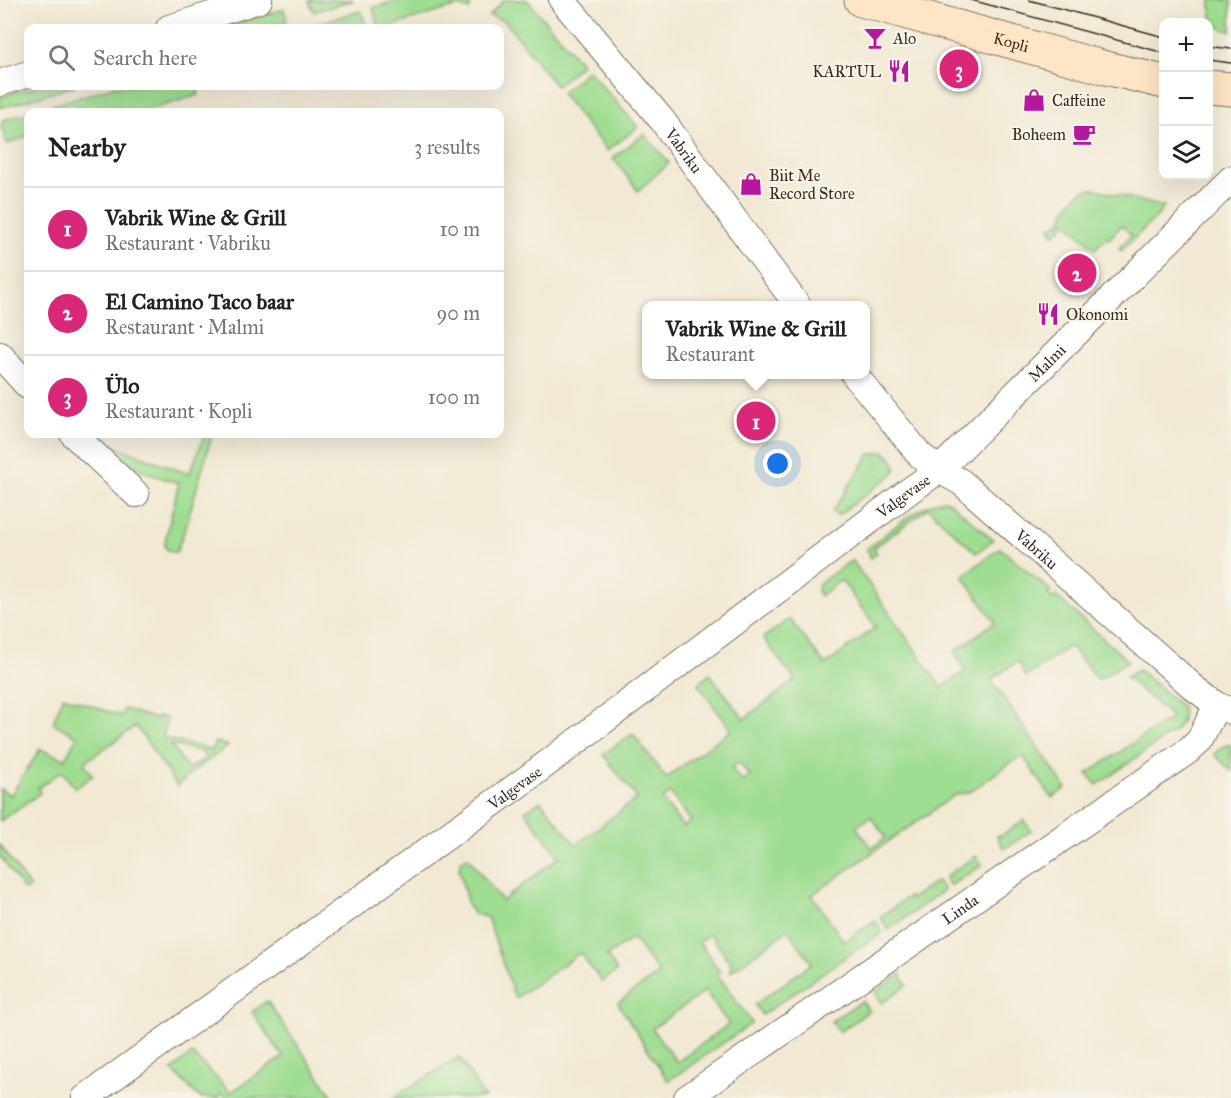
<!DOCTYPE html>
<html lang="en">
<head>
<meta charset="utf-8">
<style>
  body { margin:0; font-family:"IM FELL Great Primer",serif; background:#f6f6f6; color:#222 }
  .controls { position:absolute; right:18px; top:18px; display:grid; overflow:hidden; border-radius:12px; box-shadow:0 6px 24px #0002 }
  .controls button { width:54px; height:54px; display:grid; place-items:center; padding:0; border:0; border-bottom:2px solid #e0e0e0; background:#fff; color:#222; font:30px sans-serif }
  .you { position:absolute; left:778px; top:464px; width:21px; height:21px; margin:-15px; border:4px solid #fff; border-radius:50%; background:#1a73e8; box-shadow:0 0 0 9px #1a73e833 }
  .badge { display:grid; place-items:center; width:39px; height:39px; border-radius:50%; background:#db2777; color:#fff; font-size:20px; font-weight:700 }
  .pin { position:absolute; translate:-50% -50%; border:3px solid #fff; box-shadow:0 2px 6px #0006 }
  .popup { position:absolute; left:642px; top:301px; width:228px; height:78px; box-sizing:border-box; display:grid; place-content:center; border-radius:12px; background:#fff; filter:drop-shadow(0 2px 4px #0005); font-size:20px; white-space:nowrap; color:#767676 }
  .popup b { font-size:22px; color:#222 }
  .popup::after { content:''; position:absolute; left:50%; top:100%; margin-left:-12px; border:12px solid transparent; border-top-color:#fff }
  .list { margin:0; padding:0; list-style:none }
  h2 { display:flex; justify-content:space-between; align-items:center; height:78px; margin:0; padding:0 24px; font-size:26px }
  h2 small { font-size:20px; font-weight:400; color:#767676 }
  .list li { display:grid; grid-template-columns:39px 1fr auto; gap:18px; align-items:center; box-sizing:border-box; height:84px; padding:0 24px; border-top:2px solid #e0e0e0 }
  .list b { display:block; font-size:22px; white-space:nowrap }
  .list p { margin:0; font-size:20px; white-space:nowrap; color:#767676 }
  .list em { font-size:20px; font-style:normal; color:#767676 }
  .icon { flex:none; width:33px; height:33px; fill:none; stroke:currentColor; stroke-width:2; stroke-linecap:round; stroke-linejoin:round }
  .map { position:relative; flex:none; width:1231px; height:1098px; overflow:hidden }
  .search { position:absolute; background:#fff; box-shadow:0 6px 24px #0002; left:24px; top:24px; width:480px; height:66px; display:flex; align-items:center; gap:15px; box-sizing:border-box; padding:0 21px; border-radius:12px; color:#767676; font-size:22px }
  .panel { position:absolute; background:#fff; box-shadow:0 6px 24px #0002; left:24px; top:108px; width:480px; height:330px; border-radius:12px }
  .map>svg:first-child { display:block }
</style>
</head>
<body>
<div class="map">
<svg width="1231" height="1098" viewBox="0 0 1231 1098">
  <rect width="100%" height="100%" fill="#f7f3e8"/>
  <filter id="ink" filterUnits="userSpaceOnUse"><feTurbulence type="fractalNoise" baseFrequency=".0167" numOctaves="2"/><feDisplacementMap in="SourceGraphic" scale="12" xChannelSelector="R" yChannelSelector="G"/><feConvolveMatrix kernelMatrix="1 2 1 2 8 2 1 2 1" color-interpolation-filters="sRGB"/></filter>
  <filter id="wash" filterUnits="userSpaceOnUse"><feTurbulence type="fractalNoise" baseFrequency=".008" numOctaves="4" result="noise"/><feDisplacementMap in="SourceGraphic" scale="24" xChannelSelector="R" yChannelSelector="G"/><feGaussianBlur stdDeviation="1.35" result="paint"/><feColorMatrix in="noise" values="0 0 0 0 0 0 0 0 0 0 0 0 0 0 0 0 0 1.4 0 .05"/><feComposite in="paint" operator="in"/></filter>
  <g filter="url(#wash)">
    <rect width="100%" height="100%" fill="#f1e9d3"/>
    <g fill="#9fdd92" stroke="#6d8458" stroke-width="1.5" fill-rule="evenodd">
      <path d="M313 0H354L314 12 309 1Z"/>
      <path d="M398 0H470V10L458 6 385 28H379L373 8Z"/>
      <path d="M504 0H527L582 64 556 86 505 21 489 16Z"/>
      <path d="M1211 0H1231V31C1211 28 1210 17 1211 0Z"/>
      <path d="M284 9 287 21 265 28H221Z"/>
      <path d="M361 11 367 28H317L315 24Z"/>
      <path d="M588 70 638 127 607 151 561 93Z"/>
      <path d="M38 86H75L0 108V97Z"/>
      <path d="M116 86H196L199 95 141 112H113V111L107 112H28V136L7 144 1 127 3 120Z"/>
      <path d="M644 134 669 163 638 191 613 158Z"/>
      <path d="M1096 189 1152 204 1164 206 1159 214 1121 251 1119 248 1131 235 1122 225 1109 239 1106 238 1095 249 1066 222 1054 235 1050 227 1062 221C1064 211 1072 198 1081 192 1085 189 1091 189 1096 189Z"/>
      <path d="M92 434H98L110 444 189 474 205 434 212 435 185 529 176 553 168 550 165 547V541L179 483C171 480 163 479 156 476 131 467 111 451 92 434Z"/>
      <path d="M884 452C891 456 895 461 896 469L893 474 838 515 832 512 868 457 870 454Z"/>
      <path d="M945 500 951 503 993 540 976 553 928 508 874 548 877 553 871 558 867 549C885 535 922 502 945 500Z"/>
      <path d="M1000 548 1051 591 1048 594 1053 599 1056 596 1128 661 1098 680 1070 646 1026 677 1018 661 991 680 1066 788 1052 798 1022 755 969 792 955 795 812 895 844 942 875 920 882 933 831 967 762 1015 755 1005 812 963 788 930 730 972 731 964 710 934 699 942 720 972 717 974 752 1023 668 1081 618 1003 659 973 633 938 607 956 617 971 602 982 580 953 515 998 487 917 474 914 468 906 459 869 462 860 468 857 502 901 559 857 525 811 541 801 576 845 637 798 603 754 633 734 666 778 731 730 698 684 710 674 744 719 795 680 763 638 790 619 825 665 876 627 841 580 820 596 817 591 820 583 852 560 942 688 966 670 954 652 995 622 963 576ZM739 762 750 776 743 782 731 769ZM670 793 691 821 683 827 662 799ZM871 817 886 837 872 848 856 827ZM705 991 729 1024 677 1062 652 1029Z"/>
      <path d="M1139 670 1182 707C1184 718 1181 725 1173 732L1097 785 1087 774 1172 717 1126 677Z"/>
      <path d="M63 696 121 716 124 709 156 719 158 716 167 718 163 738 213 750 215 742 228 746 190 774 177 786 136 726 84 763 93 776 91 777 75 788 62 771 38 788 40 793 0 821V789L11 795 40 749 65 759 77 736 53 723ZM171 745 202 752 206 758 188 769Z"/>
      <path d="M1228 745H1231V771L1214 754 1224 746Z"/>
      <path d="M1024 820 1031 831 1004 849 997 836 999 835 1001 836Z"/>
      <path d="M0 845 30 888 26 890 23 889 0 856Z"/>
      <path d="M976 856 982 865 950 886 945 877Z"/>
      <path d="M937 881 944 890 888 930 880 917 908 897 910 899Z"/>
      <path d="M900 974 907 985 882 1003 875 992Z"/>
      <path d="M267 1001 334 1098H228L221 1093 218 1098H200L172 1070 192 1054 231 1092 283 1057 252 1012Z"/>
      <path d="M862 1001 869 1011 839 1032 831 1021Z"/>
      <path d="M459 1057 485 1098H393Z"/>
    </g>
  </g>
  <g filter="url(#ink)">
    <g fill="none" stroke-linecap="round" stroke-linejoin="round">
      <g stroke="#7b6d5d" stroke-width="28">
        <g id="street">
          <path id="s1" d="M562 0 662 120 758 252 798 306"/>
          <path d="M169 28 259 0"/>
          <path d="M0 83 28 74"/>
          <path d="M0 355 28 386"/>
          <path id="s2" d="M854 374 920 455 939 470 961 482 1192 686 1217 705 1231 711"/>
          <path d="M73 434 136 494"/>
          <path id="s3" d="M85 1098 529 777 909 491 939 470 1231 179"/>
          <path id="s4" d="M687 1098 1188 751 1199 741 1217 705"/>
        </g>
      </g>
      <g stroke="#7b6d5d" stroke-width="35">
        <g id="secondary">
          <path id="s5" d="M861 0 1102 67 1164 82"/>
          <path d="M1208 87 1231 89"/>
        </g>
      </g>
      <use href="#street" stroke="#fff" stroke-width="26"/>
      <use href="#secondary" stroke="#fde5c5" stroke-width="33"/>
      <g stroke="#3b2a1e" stroke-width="1.5">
        <path d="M971 0 1164 53"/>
        <path d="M1029 0 1164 37"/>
        <path d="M1208 46 1231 49"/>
        <path d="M1208 60 1231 63"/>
      </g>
    </g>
  </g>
  <defs>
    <g id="bar-bare" transform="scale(1.8)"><path d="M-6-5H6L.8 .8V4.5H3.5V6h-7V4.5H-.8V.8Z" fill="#b5179e" stroke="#f7f3e8" stroke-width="2.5" paint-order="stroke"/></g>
    <g id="restaurant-bare" transform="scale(1.8)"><path d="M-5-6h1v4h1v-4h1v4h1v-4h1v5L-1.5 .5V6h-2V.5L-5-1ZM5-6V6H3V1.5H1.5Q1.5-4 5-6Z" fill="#b5179e" stroke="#f7f3e8" stroke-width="2.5" paint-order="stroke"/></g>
    <g id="shop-bare" transform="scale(1.8)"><path d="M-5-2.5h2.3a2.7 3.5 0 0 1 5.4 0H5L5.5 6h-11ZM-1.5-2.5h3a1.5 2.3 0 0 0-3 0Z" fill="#b5179e" stroke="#f7f3e8" stroke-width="2.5" paint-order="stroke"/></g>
    <g id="cafe-bare" transform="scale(1.8)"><path d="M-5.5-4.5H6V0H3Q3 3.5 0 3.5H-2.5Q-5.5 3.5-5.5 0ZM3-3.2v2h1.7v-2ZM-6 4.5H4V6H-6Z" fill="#b5179e" stroke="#f7f3e8" stroke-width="2.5" paint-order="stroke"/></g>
  </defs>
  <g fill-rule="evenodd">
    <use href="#bar-bare" x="875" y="38"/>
    <use href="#restaurant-bare" x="899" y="71"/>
    <use href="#shop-bare" x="1034" y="100"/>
    <use href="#cafe-bare" x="1084" y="134"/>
    <use href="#shop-bare" x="751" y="184"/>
    <use href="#restaurant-bare" x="1048" y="314"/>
  </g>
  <g text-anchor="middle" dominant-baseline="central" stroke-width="4.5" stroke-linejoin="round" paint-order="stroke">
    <g font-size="16" fill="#3b2a1e" stroke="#f7f3e8" text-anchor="start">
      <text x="893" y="38">Alo</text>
      <text x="881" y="71" text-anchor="end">KARTUL</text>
      <text x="1052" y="100">Caffeine</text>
      <text x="1066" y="134" text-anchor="end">Boheem</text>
      <text x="769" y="175">Biit Me<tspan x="769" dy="18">Record Store</tspan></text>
      <text x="1066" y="314">Okonomi</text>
    </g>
    <g font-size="16" fill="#3b2a1e" stroke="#f7f3e8">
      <text stroke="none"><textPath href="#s5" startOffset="156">Kopli</textPath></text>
      <text stroke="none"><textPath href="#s1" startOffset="194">Vabriku</textPath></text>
      <text stroke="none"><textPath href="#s3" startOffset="1212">Malmi</textPath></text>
      <text stroke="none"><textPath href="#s3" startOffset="1016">Valgevase</textPath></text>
      <text stroke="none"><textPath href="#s2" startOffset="255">Vabriku</textPath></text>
      <text stroke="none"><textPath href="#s3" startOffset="530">Valgevase</textPath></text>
      <text stroke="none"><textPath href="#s4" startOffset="332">Linda</textPath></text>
    </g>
  </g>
</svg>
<div class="controls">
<button>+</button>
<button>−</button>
<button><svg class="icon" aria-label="layers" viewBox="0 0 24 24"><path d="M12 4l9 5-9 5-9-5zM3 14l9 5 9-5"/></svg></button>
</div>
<div class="you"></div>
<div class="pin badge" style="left:756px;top:421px">1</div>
<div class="popup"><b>Vabrik Wine &amp; Grill</b>Restaurant</div>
<div class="pin badge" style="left:1077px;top:273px">2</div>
<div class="pin badge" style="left:959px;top:69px">3</div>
<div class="search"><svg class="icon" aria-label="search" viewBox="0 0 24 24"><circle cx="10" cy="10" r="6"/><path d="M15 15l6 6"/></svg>Search here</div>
<section class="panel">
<h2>Nearby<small>3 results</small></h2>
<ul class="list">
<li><span class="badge">1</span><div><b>Vabrik Wine &amp; Grill</b><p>Restaurant · Vabriku</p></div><em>10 m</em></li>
<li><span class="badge">2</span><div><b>El Camino Taco baar</b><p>Restaurant · Malmi</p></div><em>90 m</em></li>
<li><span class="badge">3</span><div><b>Ülo</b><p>Restaurant · Kopli</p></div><em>100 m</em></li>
</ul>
</section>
</div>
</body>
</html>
